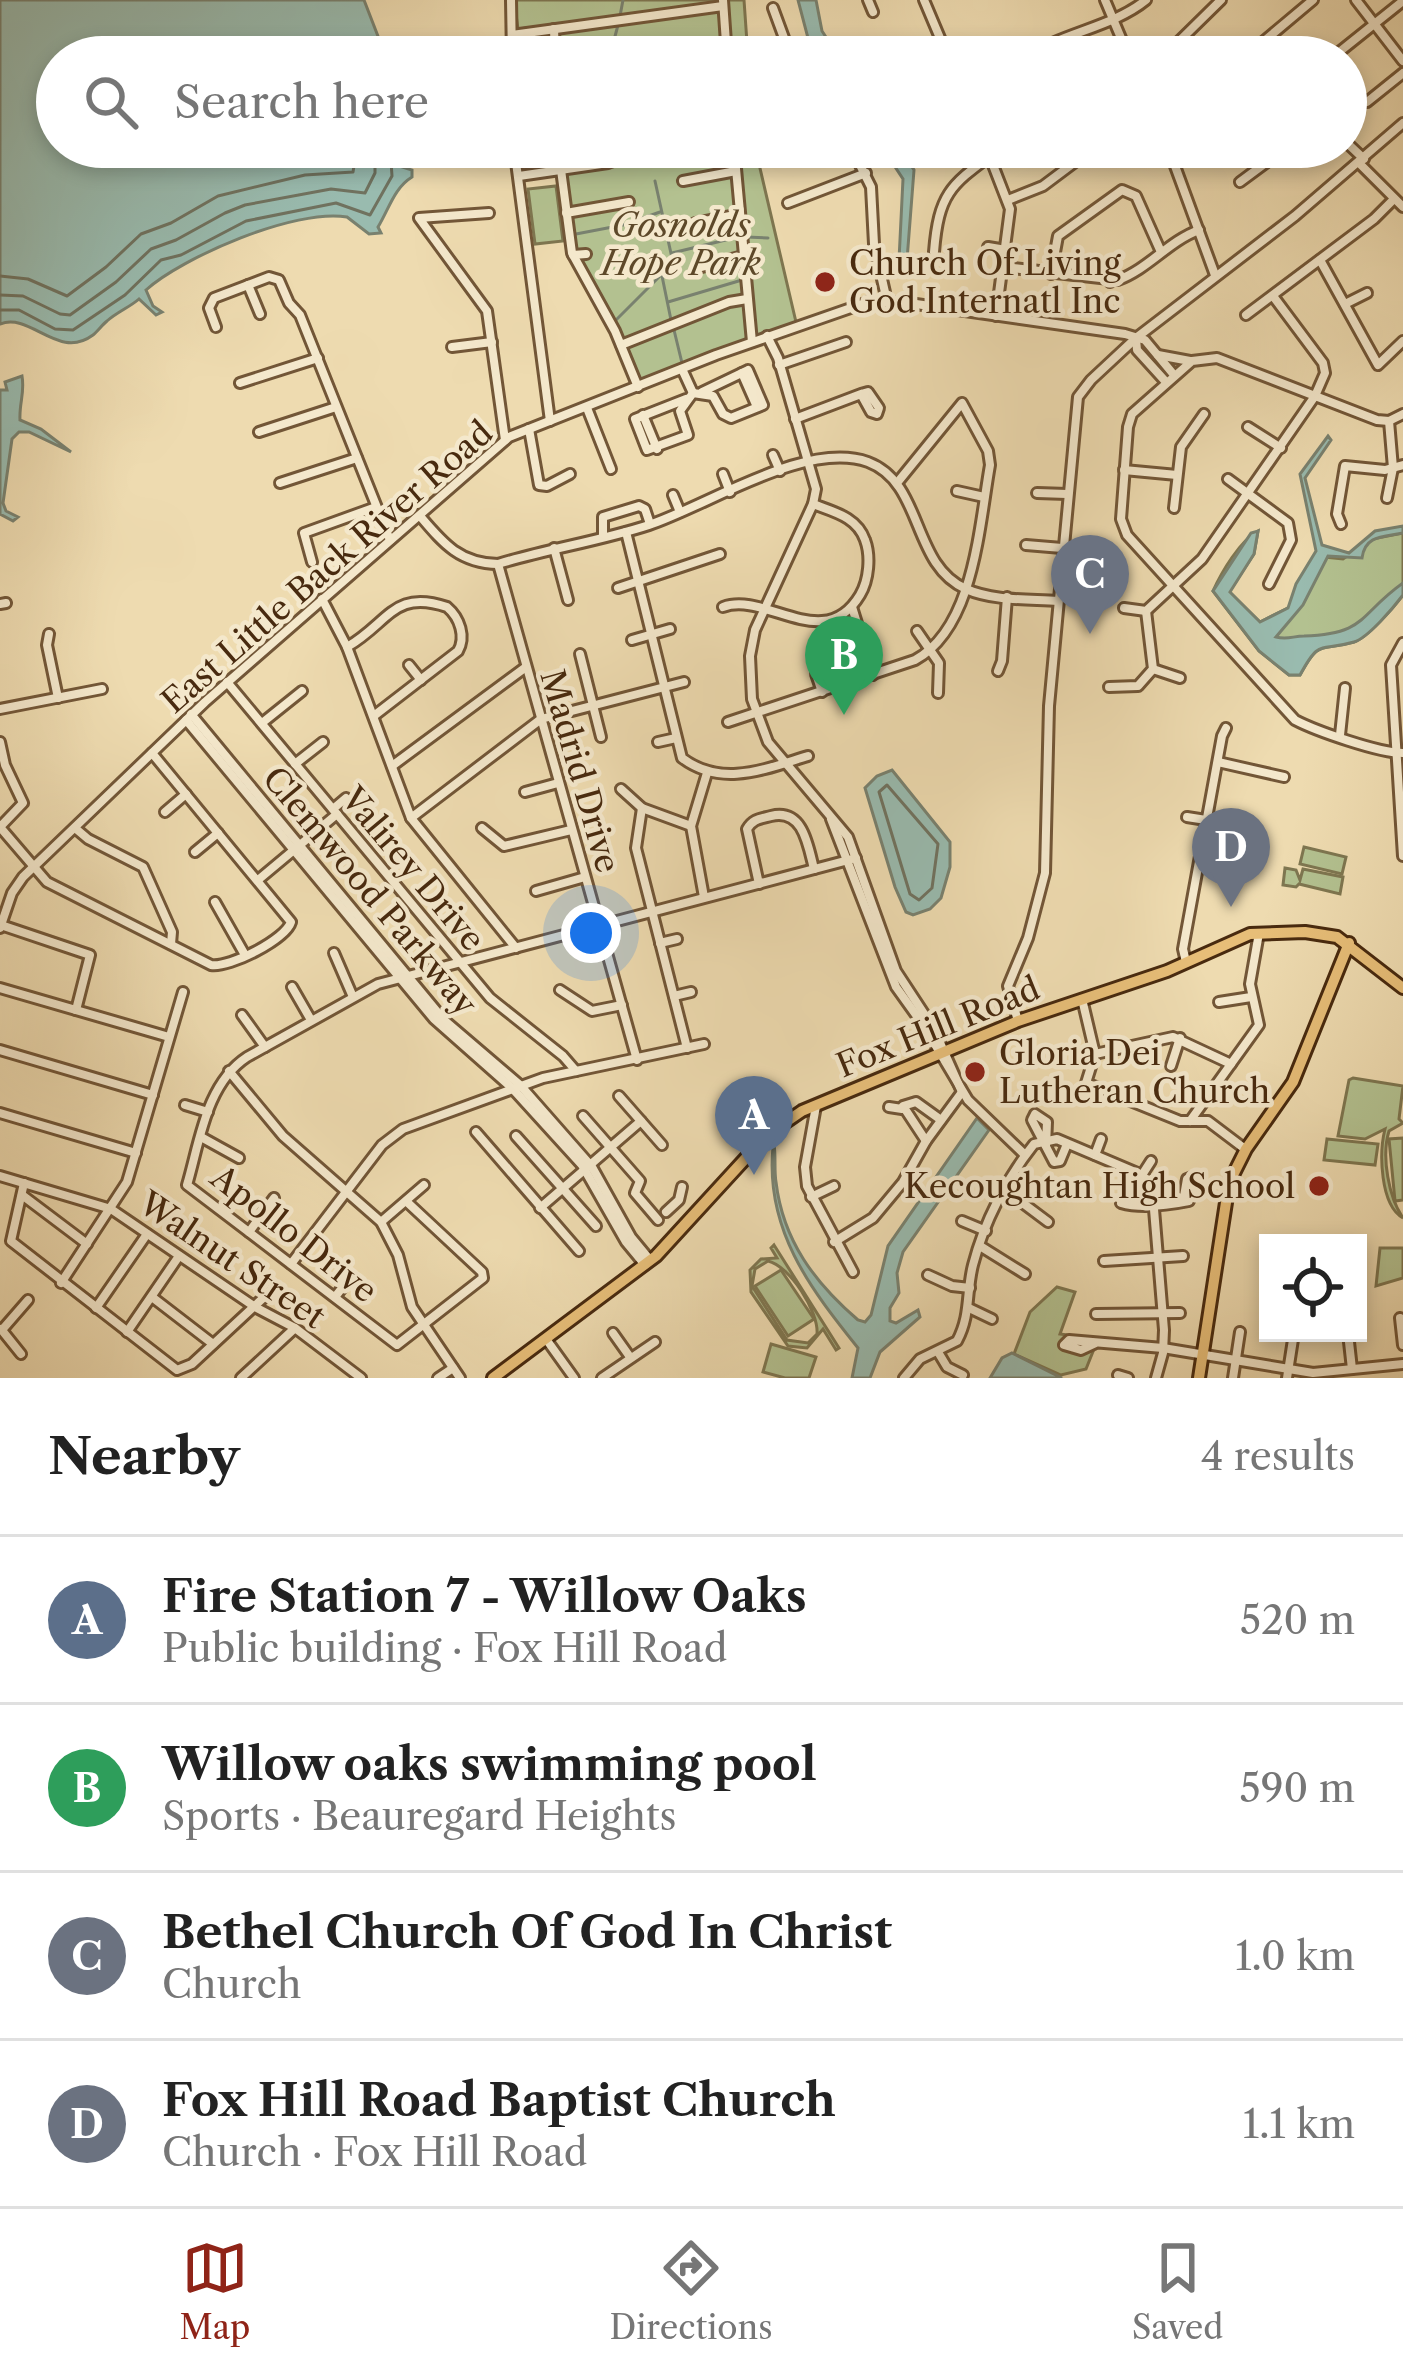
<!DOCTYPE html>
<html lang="en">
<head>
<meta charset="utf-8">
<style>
  body { margin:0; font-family:"Libre Caslon Text",serif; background:#f2f2f2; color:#222 }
  .controls { position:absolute; right:36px; bottom:36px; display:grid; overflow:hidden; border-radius:0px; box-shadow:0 6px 18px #0003 }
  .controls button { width:108px; height:108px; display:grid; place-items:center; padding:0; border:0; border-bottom:3px solid #e0e0e0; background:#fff; color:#222; font:60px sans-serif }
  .you { position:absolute; left:591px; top:933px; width:42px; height:42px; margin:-30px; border:9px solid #fff; border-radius:50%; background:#1a73e8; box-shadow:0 0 0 18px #1a73e833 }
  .badge { display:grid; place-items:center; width:78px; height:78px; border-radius:50%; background:#8f2418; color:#fff; font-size:39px; font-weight:700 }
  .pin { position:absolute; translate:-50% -99px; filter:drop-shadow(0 3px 6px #0008) }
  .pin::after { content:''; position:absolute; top:63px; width:42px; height:36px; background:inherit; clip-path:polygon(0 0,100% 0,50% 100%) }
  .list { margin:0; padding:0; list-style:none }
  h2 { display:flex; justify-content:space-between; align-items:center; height:156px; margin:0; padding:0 48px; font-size:51px }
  h2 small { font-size:39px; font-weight:400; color:#767676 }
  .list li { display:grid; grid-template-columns:78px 1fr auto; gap:36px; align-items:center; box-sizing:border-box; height:168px; padding:0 48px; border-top:3px solid #e0e0e0 }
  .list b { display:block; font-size:45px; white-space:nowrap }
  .list p { margin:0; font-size:39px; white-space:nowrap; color:#767676 }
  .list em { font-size:39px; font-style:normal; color:#767676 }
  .icon { flex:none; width:66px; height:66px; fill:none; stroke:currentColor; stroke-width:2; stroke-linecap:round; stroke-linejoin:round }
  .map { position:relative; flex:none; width:1403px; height:1378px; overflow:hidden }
  .search { position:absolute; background:#fff; box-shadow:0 6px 18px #0003; left:36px; right:36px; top:36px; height:132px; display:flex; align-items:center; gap:30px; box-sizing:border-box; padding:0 42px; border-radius:66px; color:#767676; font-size:45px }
  .sheet { height:828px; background:#fff }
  nav { display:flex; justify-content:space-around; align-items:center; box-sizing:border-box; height:168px; border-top:3px solid #e0e0e0; background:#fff; font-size:33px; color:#767676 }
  nav a { display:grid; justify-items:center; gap:6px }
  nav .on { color:#8f2418 }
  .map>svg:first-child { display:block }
</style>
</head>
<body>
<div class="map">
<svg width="1403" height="1378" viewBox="0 0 1403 1378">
  <rect width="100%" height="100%" fill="#eedbb0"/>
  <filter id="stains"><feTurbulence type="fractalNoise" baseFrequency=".00167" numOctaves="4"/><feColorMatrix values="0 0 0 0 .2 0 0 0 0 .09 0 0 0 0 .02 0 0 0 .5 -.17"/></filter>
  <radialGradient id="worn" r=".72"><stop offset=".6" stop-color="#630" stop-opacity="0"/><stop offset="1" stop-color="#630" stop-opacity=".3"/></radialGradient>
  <g fill="#b3c190" stroke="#7e7650" stroke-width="3" fill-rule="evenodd">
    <path d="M514 0H744L748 57H557L556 25 518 29Z"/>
    <path d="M518 147H552L555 166 522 171Z"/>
    <path d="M561 147H755L796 322 641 382 576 251Z"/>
    <path d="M556 186 563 241 535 244 528 189Z"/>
    <path d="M1258 531 1254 554 1229 592 1260 622 1288 608 1272 638 1324 557 1343 559 1372 539 1403 533V595C1394 607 1367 638 1354 642 1319 652 1320 638 1300 675H1289L1259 651 1213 591C1222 571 1240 541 1258 531Z"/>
    <path d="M1304 847 1346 857 1342 874 1300 864Z"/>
    <path d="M1285 868 1296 870 1300 880 1303 869 1343 877 1340 894 1299 884 1296 887 1283 885Z"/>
    <path d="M1353 1078 1403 1086 1399 1119 1403 1123 1389 1131C1381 1157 1389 1198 1403 1218 1380 1205 1379 1153 1385 1129L1365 1139 1338 1136 1349 1080Z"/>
    <path d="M1403 1138V1200L1395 1201 1389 1139Z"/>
    <path d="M1327 1139 1378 1144 1375 1165 1324 1160Z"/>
    <path d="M774 1245 839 1348 836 1350 823 1329 807 1348 788 1346 751 1292 750 1270 761 1259 777 1258 771 1248ZM768 1261C790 1266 819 1312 817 1334L808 1343 787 1340 752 1286 755 1269Z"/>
    <path d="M1380 1248H1403V1278L1376 1286Z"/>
    <path d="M781 1270 814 1319 788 1336 755 1286Z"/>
    <path d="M1057 1287 1075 1292 1060 1334 1098 1339 1086 1369 1061 1375 1014 1354 1030 1312Z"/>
    <path d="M771 1344 816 1357 809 1378H785L763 1372Z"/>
  </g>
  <g fill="#99bbaf" stroke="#79816f" stroke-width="3">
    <path d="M0 0H364L386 57H57V147H402V167L412 170V177C394 188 389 209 378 227L381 233 369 234 347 217C295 208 181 258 146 290L153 306 162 312 156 315 139 299C130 307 117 312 107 321 102 325 98 331 93 335 58 361 31 312 0 324Z"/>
    <path d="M798 0H816L822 31 839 57H819L809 42Z"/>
    <path d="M882 147H899L914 170 907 260H899L903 179Z"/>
    <path d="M22 376C25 393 19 403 20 420L41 429 71 452 29 432H19L12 439 3 503 6 511 18 517 13 521 0 514V390H7L5 382Z"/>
    <path d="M1328 436 1331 440 1305 478 1322 545 1349 553 1375 531 1403 526V533C1383 537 1365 535 1362 558L1328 556 1303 605 1276 637C1288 640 1293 636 1304 636 1367 634 1358 615 1403 583V595C1394 607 1368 638 1354 642 1319 652 1320 638 1300 675H1289L1259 651 1213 591 1251 533 1258 531 1254 554 1230 592 1260 622 1288 608 1296 584 1316 551 1300 474Z"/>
    <path d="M892 770 950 842V867L941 898 930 909 913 915 906 912 895 887 865 788 877 776Z"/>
    <path d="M977 1118 989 1130 903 1252 897 1273 899 1293 890 1308V1321L896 1323 918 1310 920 1317 880 1352 870 1378H852L858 1348C809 1287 765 1229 773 1147L774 1144C776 1157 774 1170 776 1182 783 1241 815 1283 858 1320L865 1322 871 1315 888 1246Z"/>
    <path d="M1012 1353 1062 1378H990L1002 1358Z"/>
  </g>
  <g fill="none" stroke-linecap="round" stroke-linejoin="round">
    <g stroke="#70725f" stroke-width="3">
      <path d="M0 276 28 279 67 296 106 267 141 234 171 223 218 196 305 175 353 172 357 147"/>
      <path d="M0 295 23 296 60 314 70 315 116 282 151 249 176 240 225 213 245 205 331 189 365 193 375 173V147"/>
      <path d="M0 310H19L55 329 73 330 125 295 161 260 181 255 246 221 336 203 370 215 392 176 390 147"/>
      <path d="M887 785 938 844 932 888 919 900 910 894 879 792Z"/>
    </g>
    <g stroke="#79816f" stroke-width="3">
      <path d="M620 16 623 0"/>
      <path d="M616 57 613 44 618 25"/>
      <path d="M663 165 729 151"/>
      <path d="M576 234 623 225 660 212"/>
      <path d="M746 237 768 238"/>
      <path d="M672 253 738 237"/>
      <path d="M662 276 671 320"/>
      <path d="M668 302 742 280"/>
      <path d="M614 322 666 270 672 258 655 181"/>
      <path d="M674 330 682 363"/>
    </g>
    <g stroke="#725637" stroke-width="14">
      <g id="minor">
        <path d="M511 0 512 57"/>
        <path d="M723 0 727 57"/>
        <path d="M868 0 873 12"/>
        <path d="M924 0 948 57"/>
        <path d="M1105 0 1129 57"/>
        <path d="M1356 0 1403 61"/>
        <path d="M773 8 791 57"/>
        <path d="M554 29 555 57"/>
        <path d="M512 35 723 6"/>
        <path d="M1026 57C1064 32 1113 27 1146 0"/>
        <path d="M1163 57 1221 0"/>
        <path d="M1245 57 1313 0"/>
        <path d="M1333 57 1403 1"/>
        <path d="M1367 102 1403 73"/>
        <path d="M1346 142 1364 159"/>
        <path d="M514 147 550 421"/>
        <path d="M558 147 572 253 615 331 638 387"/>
        <path d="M734 147 752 342"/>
        <path d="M851 147 871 187 874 244 887 301"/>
        <path d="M986 147 1010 209 996 316"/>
        <path d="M1168 147 1215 275"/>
        <path d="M784 151 794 147"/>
        <path d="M1359 163 1403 207"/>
        <path d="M519 176 608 163 651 147"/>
        <path d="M683 181 736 171"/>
        <path d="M1240 182 1283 150 1278 147"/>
        <path d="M1008 200 1043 186 1095 147"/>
        <path d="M788 203 866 173"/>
        <path d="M489 213 419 218 487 311 505 440"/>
        <path d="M566 213 629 202"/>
        <path d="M695 223 740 214"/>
        <path d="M988 247 1006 250"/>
        <path d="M934 252C939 189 953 184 1002 147"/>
        <path d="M573 255 586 254"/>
        <path d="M1320 260 1378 365 1403 341"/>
        <path d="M1108 262 1110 282"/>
        <path d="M1004 267 1118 280C1148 269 1169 241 1199 230"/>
        <path d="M698 268 743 256"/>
        <path d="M1051 274 1058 236 1122 190 1136 196 1161 252"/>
        <path d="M248 285 260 314"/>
        <path d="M1345 304 1367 293"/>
        <path d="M1246 315 1374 219 1394 199"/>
        <path d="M216 327 209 308 214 298 269 277 279 280 289 303 300 315 390 540"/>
        <path d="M767 336 778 358 816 489 813 504 755 630 750 656 752 699 768 742 848 837 896 971 934 1029 962 1092"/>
        <path d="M1136 339 1137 350 1166 382"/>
        <path d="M621 345 729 302 747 299"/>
        <path d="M452 347 492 342"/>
        <path d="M1158 355 1190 361"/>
        <path d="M779 365 846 342"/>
        <path d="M682 369 693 393"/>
        <path d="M742 373 757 407"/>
        <path d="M240 383 318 358"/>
        <path d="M693 393 713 396 723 414 731 418 763 405 748 370 702 392"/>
        <path d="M686 399 635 419 647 450 688 435 680 411 693 393"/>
        <path d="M587 408 611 469"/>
        <path d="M1403 414 1389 421 1377 420 1217 358 1192 361 1132 414 1128 427 1121 519 1127 535 1295 720C1316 731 1379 753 1403 753"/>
        <path d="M643 415 657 449"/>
        <path d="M795 419 861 394 868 392 879 408 877 414 871 412 861 394"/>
        <path d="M1248 427 1281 448"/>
        <path d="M529 429 539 485 547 486 570 474"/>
        <path d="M259 432 336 407"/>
        <path d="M773 455 780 471"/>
        <path d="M1124 470 1177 475"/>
        <path d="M723 474 730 492"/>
        <path d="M1228 479 1288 523 1291 540 1269 584"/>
        <path d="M280 483 357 458"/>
        <path d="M957 491 984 497"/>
        <path d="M1037 493 1067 494"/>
        <path d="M673 495 680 512"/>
        <path d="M1387 498 1393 468 1389 421"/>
        <path d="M1174 508 1181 447 1204 414"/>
        <path d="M420 516C443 543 459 563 498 564 547 549 600 541 649 525 709 505 806 440 868 462 924 483 911 565 966 589 993 601 1029 599 1058 601"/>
        <path d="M1341 524 1337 514 1345 466 1385 470 1403 465"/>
        <path d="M626 532 682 758C722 788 765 769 808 756"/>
        <path d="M603 535V517L639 506 645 509 650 524"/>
        <path d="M1026 545 1062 548"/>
        <path d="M554 548 568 600"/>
        <path d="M312 562 304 533 376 507"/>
        <path d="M498 564 637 1060"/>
        <path d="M618 588 720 554"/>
        <path d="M322 599 347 647 411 818 516 948"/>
        <path d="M0 604 6 603"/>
        <path d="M723 607C766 591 824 655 860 595 869 580 871 556 865 540 857 517 834 512 813 504"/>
        <path d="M852 607 873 675"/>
        <path d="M1124 608 1146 611 1202 559 1315 396 1325 373 1323 363 1273 296"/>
        <path d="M917 631 939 663 938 693"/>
        <path d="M49 634 47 645 58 698"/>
        <path d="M632 640 670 629"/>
        <path d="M1403 643 1391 665 1403 856"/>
        <path d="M347 647C389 623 393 589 447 607 460 618 466 637 458 651L375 715"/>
        <path d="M580 654 601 737"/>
        <path d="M409 665 421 680"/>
        <path d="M1153 669 1180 678"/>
        <path d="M998 671 1002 661 1007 597"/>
        <path d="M816 674 822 692"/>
        <path d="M227 682 490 998 563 1056 576 1071"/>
        <path d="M1109 687 1138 686 1153 669 1146 611"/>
        <path d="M0 709 102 689"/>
        <path d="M191 714 444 1020 520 1085 592 1167 631 1237 650 1260"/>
        <path d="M186 720 434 1019 512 1088 582 1165 626 1242 645 1265"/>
        <path d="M728 722 915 660C974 628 979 527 990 465L988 451 962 403 897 483"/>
        <path d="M262 723 302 691"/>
        <path d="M1340 735 1345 688"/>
        <path d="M0 742 5 765 23 803 0 827 47 882 211 965C230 968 286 939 291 922L152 753"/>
        <path d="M658 742 676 738"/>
        <path d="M1218 762 1284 777"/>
        <path d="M295 764 323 742"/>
        <path d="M392 766 526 667"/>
        <path d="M621 789 642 808 691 826"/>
        <path d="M525 792 558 783"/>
        <path d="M642 808 636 848 687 1048"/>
        <path d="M333 809 346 798"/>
        <path d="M165 812 186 794"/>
        <path d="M1187 817 1206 820"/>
        <path d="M411 818 541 719 684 682"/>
        <path d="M831 819 896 987 924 1026 968 1100 1024 1154"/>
        <path d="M75 828 88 839 143 867 172 932 171 944"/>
        <path d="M482 828 504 846 571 830"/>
        <path d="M195 852 218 833"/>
        <path d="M258 880 337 814"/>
        <path d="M759 884 747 829C753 819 759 819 771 816 803 808 808 845 814 869"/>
        <path d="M536 891 585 877"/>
        <path d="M704 897 691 826 707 773"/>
        <path d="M215 902 245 955"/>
        <path d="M1 925 90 955 76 1010"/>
        <path d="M0 928 12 893 23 877 205 702 509 437 716 355 868 302H902L1125 334 1145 340 1174 375"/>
        <path d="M660 943 677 939"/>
        <path d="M334 953 353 997"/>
        <path d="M1186 962 1183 949 1222 736 1226 728"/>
        <path d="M292 987 311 1020"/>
        <path d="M0 988 169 1037"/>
        <path d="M560 990 592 1011 622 1005"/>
        <path d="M674 996 691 992"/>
        <path d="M1082 999 1095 1054 1086 1083 1180 1121H1208L1245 1149"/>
        <path d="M1219 1002 1251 997"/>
        <path d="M242 1015 265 1047"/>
        <path d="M1018 1021 1008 986 1028 938 1045 873 1049 706 1078 397 1091 380 1136 338 1295 216 1403 123"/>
        <path d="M0 1050 153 1095"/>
        <path d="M1095 1054 1173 1037 1231 1064"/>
        <path d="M1171 1066 1180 1038"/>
        <path d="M229 1071 283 1136 381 1222 398 1255 412 1307 460 1378"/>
        <path d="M619 1096 662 1145"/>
        <path d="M185 1105 208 1112"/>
        <path d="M816 1106 805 1167 807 1186 853 1272"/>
        <path d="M889 1107 902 1109"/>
        <path d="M0 1113 136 1153"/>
        <path d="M583 1116 640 1181 635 1193 658 1220"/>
        <path d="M1190 1121 1259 1025 1250 984 1259 933"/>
        <path d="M476 1132 579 1251"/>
        <path d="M516 1136 596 1226"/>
        <path d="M201 1137 239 1158"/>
        <path d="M926 1141 903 1106 916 1102 941 1120"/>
        <path d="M1046 1146 1047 1122 1035 1114 1032 1120 1054 1162 1060 1161 1067 1144"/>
        <path d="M1095 1155 1101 1139"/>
        <path d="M1142 1175 1151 1161"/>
        <path d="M0 1176 111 1209 255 1307 295 1328 361 1378"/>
        <path d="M24 1183 11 1241 177 1370 192 1364 275 1287"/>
        <path d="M1004 1189 1048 1222"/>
        <path d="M22 1195 87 1244"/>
        <path d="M811 1197 834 1186"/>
        <path d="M407 1202 482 1272 483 1278 397 1345 187 1185C200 1141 206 1084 247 1057L378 984 856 858"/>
        <path d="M1121 1203C1141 1209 1169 1205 1189 1201L1194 1183 1192 1177 1187 1179 1183 1202"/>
        <path d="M540 1208 641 1121"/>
        <path d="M666 1212 679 1200 682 1187"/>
        <path d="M962 1221 986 1231"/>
        <path d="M381 1222 424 1185"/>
        <path d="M249 1232 274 1198"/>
        <path d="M834 1242 873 1218 903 1182 926 1141 962 1092"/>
        <path d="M980 1246 1025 1274"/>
        <path d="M1104 1261 1183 1256"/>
        <path d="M291 1264 382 1145 403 1129 543 1078 704 1044"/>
        <path d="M928 1275 952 1286 970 1288"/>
        <path d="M61 1283 127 1182 183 992"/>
        <path d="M152 1297 213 1344"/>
        <path d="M335 1297 349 1279"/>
        <path d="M96 1308 147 1234"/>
        <path d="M969 1308 992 1319"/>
        <path d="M1096 1314 1180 1313"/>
        <path d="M1400 1318 1403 1345"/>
        <path d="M1 1329 21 1354"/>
        <path d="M2 1330 28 1300"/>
        <path d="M127 1332 179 1256"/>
        <path d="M613 1333 630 1357"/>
        <path d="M1348 1333 1352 1369"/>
        <path d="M546 1339 574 1378"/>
        <path d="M1096 1343 1081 1350 1064 1345 1069 1340 1163 1348 1313 1373 1403 1364"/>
        <path d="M938 1352 947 1367 963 1375"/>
        <path d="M1118 1375 1128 1378"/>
        <path d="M241 1378 295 1328"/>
        <path d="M438 1378 453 1368"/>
        <path d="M602 1378 655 1342"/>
        <path d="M904 1378 920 1359 957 1341C971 1315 966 1292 973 1265 984 1222 1007 1178 1034 1144L1057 1139 1142 1175 1152 1185 1164 1330 1163 1353 1156 1378"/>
        <path d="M1233 1378 1240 1332"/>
        <path d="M1287 1378 1294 1333"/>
      </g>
    </g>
    <g stroke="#482a0f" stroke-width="16">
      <g id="major">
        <path d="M493 1378 656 1256 767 1135 802 1111 1018 1021 1167 971 1250 934 1305 932 1337 937 1403 988"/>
        <path d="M1199 1378 1229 1183 1246 1149 1293 1082 1349 943"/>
      </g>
    </g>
    <use href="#minor" stroke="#f4e8cc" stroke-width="8"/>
    <use href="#major" stroke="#e7be78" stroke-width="10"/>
  </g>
  <g fill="#8f2418" stroke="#f4e8cc" stroke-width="4.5">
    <circle cx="825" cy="282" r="12"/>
    <circle cx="975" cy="1072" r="12"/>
    <circle cx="1319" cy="1186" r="12"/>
  </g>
  <g text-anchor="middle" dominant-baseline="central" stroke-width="9" stroke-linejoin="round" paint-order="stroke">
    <g font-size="33" font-style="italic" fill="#5d4829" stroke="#f4e8cc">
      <text x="681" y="225">Gosnolds<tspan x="681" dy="38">Hope Park</tspan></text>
    </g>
    <g font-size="33" fill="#482a0f" stroke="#f4e8cc" text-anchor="start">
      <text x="849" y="263">Church Of Living<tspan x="849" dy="38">God Internatl Inc</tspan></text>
      <text x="999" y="1053">Gloria Dei<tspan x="999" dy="38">Lutheran Church</tspan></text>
      <text x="1295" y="1186" text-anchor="end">Kecoughtan High School</text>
    </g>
    <g font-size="33" fill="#482a0f" stroke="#f4e8cc">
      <text transform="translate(327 567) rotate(-41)">East Little Back River Road</text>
      <text transform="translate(580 771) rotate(74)">Madrid Drive</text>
      <text transform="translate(413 869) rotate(50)">Valirey Drive</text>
      <text transform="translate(370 891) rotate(50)">Clemwood Parkway</text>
      <text transform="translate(938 1027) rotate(-22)">Fox Hill Road</text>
      <text transform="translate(294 1234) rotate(38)">Apollo Drive</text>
      <text transform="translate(232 1260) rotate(34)">Walnut Street</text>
    </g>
  </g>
  <rect width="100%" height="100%" filter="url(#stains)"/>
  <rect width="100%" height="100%" fill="url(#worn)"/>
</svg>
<div class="controls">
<button><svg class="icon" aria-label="locate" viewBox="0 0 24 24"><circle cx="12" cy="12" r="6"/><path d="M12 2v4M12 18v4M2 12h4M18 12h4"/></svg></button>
</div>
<div class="you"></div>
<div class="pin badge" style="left:754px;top:1175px;background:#5c6f8a">A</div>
<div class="pin badge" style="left:844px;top:715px;background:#2e9e5b">B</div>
<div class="pin badge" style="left:1090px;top:634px;background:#6b7280">C</div>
<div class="pin badge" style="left:1231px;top:907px;background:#6b7280">D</div>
<div class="search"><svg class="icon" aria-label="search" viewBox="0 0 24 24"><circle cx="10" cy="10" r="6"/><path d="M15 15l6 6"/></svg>Search here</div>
</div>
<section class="sheet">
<h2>Nearby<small>4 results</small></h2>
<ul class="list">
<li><span class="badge" style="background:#5c6f8a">A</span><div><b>Fire Station 7 - Willow Oaks</b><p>Public building · Fox Hill Road</p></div><em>520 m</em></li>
<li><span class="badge" style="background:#2e9e5b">B</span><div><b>Willow oaks swimming pool</b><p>Sports · Beauregard Heights</p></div><em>590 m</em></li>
<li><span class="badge" style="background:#6b7280">C</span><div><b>Bethel Church Of God In Christ</b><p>Church</p></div><em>1.0 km</em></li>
<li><span class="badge" style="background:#6b7280">D</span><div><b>Fox Hill Road Baptist Church</b><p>Church · Fox Hill Road</p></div><em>1.1 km</em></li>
</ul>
</section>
<nav>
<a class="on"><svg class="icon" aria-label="map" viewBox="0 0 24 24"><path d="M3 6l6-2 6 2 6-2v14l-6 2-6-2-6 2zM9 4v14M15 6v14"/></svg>Map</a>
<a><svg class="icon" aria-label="directions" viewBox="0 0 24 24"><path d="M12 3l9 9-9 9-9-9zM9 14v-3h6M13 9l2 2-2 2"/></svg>Directions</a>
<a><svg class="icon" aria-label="saved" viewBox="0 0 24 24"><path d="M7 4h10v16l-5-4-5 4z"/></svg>Saved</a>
</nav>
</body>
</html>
